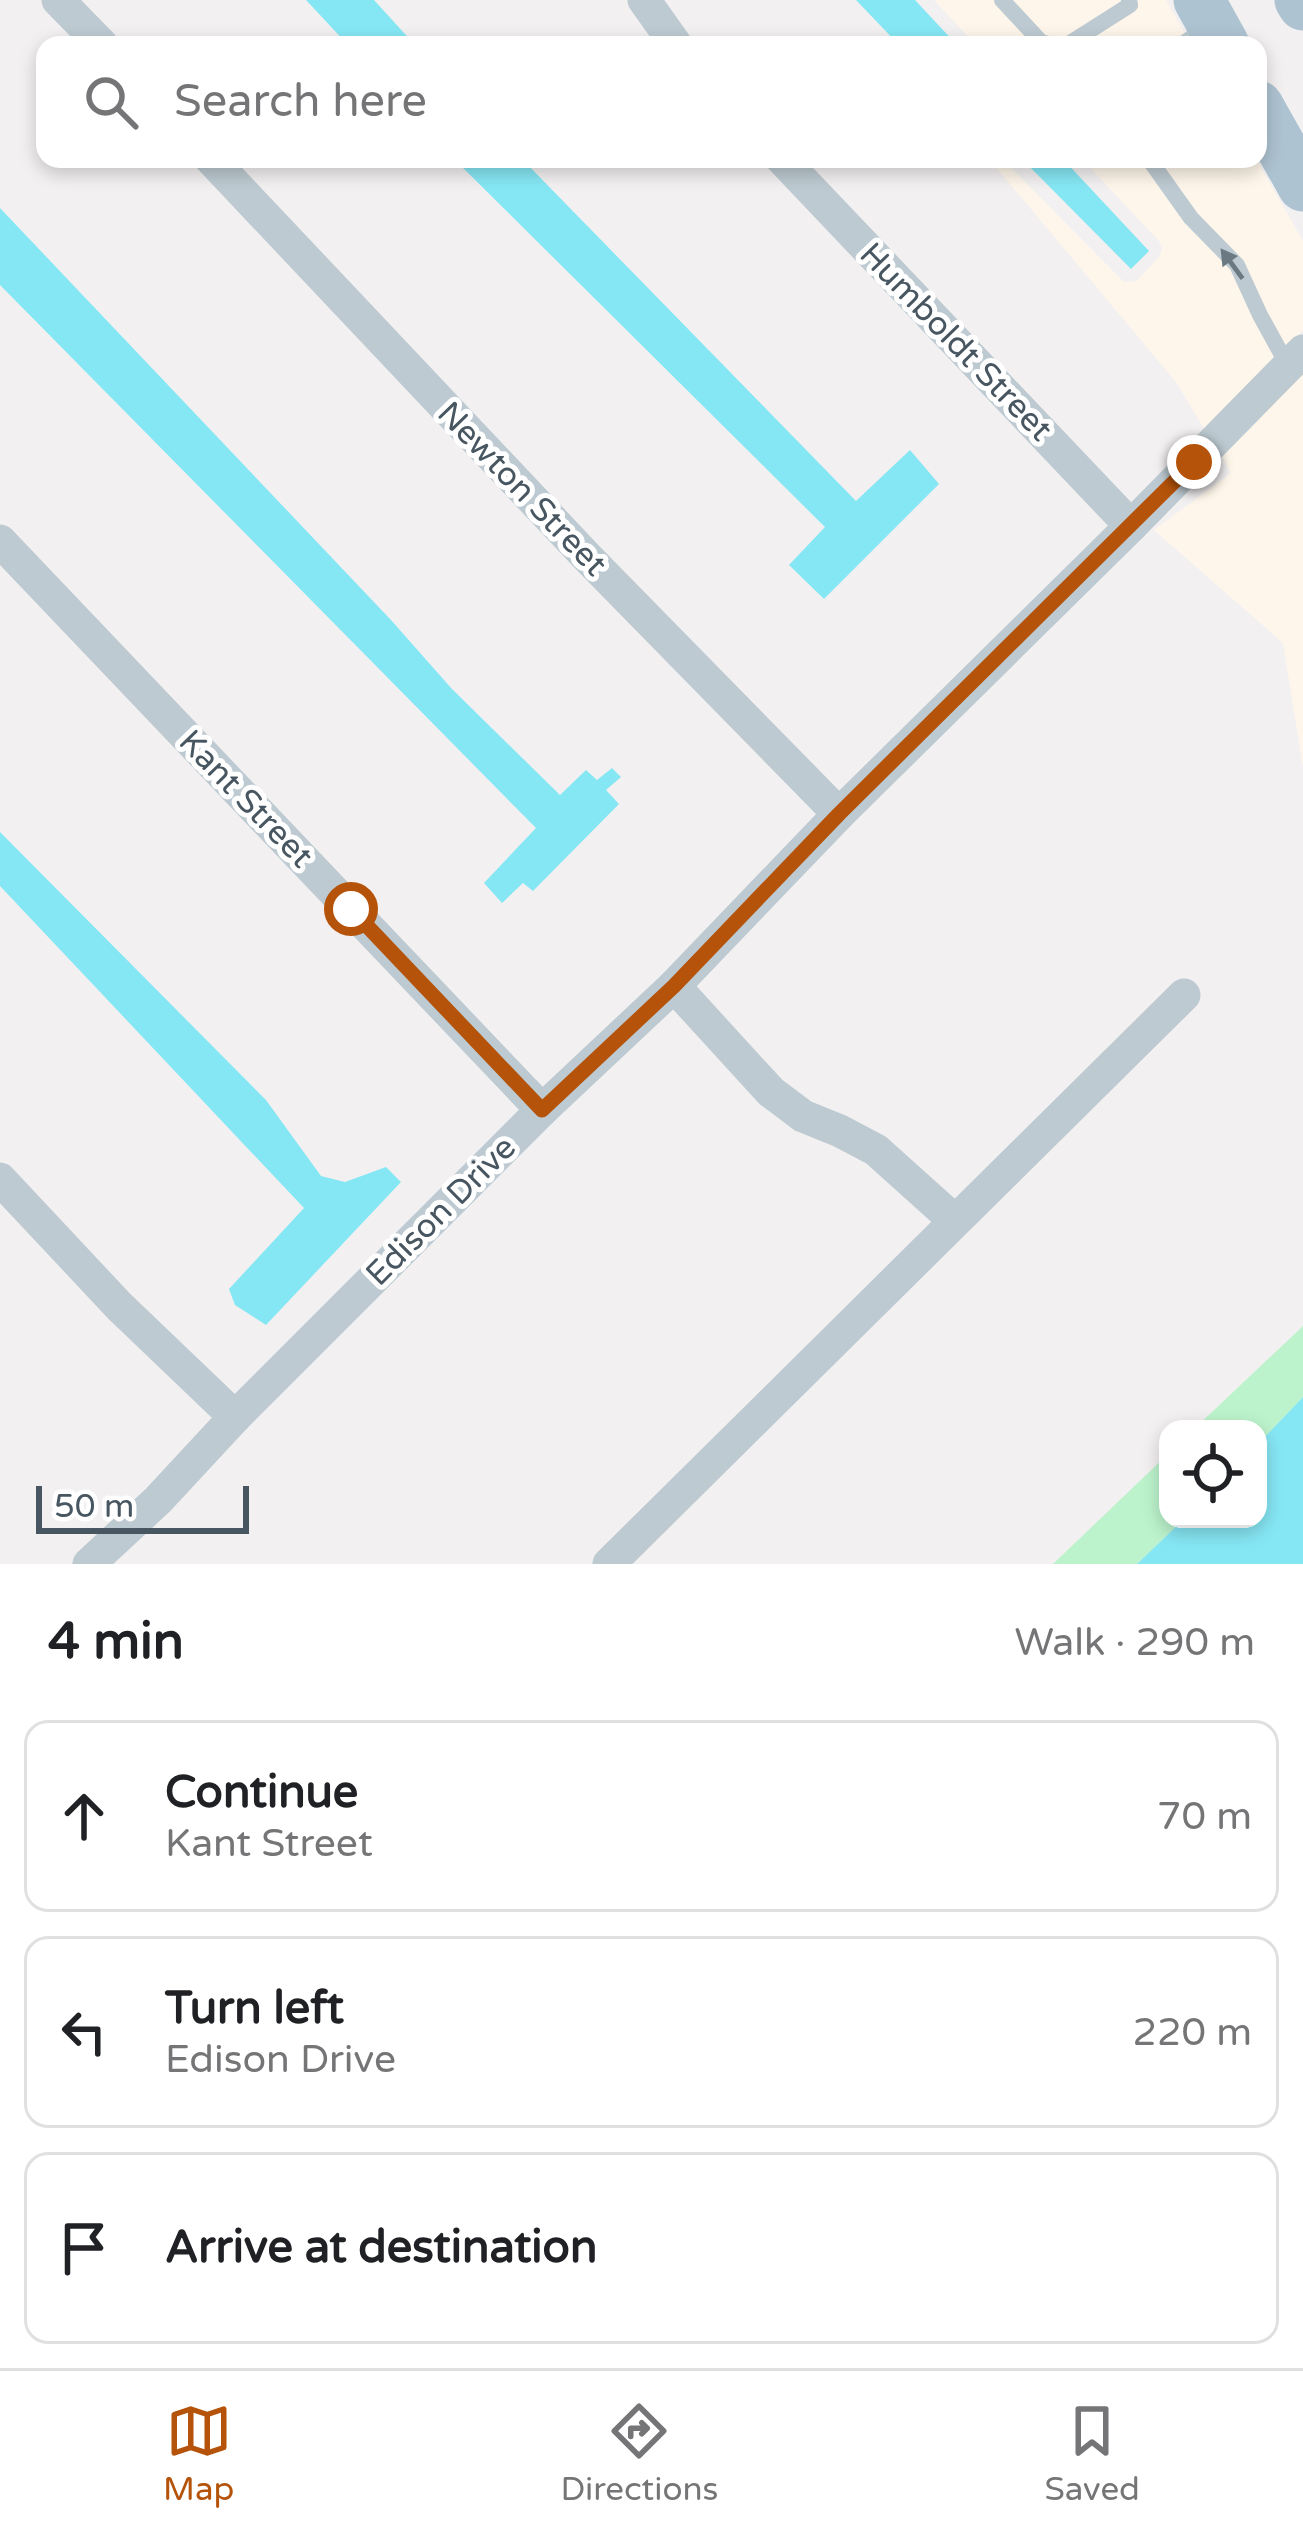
<!DOCTYPE html>
<html lang="en">
<head>
<meta charset="utf-8">
<style>
  body { margin:0; font-family:"Varela Round",sans-serif; background:#f2f2f2; color:#202124 }
  .controls { position:absolute; right:36px; bottom:36px; display:grid; overflow:hidden; border-radius:24px; box-shadow:0 6px 18px #0003 }
  .controls button { width:108px; height:108px; display:grid; place-items:center; padding:0; border:0; border-bottom:3px solid #e0e0e0; background:#fff; color:#202124; font:60px sans-serif }
  .scale { position:absolute; left:36px; bottom:30px; width:213px; box-sizing:border-box; padding-left:12px; border:6px solid #475660; border-top:0; font-size:33px; line-height:42px; white-space:nowrap; color:#475660; -webkit-text-stroke:9px #fff; paint-order:stroke }
  .stop { position:absolute; width:36px; height:36px; margin:-27px; border:9px solid #b45309; border-radius:50%; background:#fff }
  .stop.end { background:#b45309; border-color:#fff; box-shadow:0 3px 12px #0008 }
  .list { margin:0; padding:0; list-style:none }
  h2 { display:flex; justify-content:space-between; align-items:center; height:156px; margin:0; padding:0 48px; font-size:51px }
  h2 small { font-size:39px; font-weight:400; color:#757577 }
  .list li { display:grid; grid-template-columns:78px 1fr auto; gap:36px; align-items:center; box-sizing:border-box; height:192px; margin:0 24px 24px; padding:0 24px; border:3px solid #e0e0e0; border-radius:24px }
  .list b { display:block; font-size:45px; white-space:nowrap }
  .list p { margin:0; font-size:39px; white-space:nowrap; color:#757577 }
  .list em { font-size:39px; font-style:normal; color:#757577 }
  .icon { flex:none; width:66px; height:66px; fill:none; stroke:currentColor; stroke-width:2; stroke-linecap:round; stroke-linejoin:round }
  .map { position:relative; flex:none; width:1303px; height:1564px; overflow:hidden }
  .search { position:absolute; background:#fff; box-shadow:0 6px 18px #0003; left:36px; right:36px; top:36px; height:132px; display:flex; align-items:center; gap:30px; box-sizing:border-box; padding:0 42px; border-radius:24px; color:#757577; font-size:45px }
  .sheet { height:804px; background:#fff }
  nav { display:flex; justify-content:space-around; align-items:center; box-sizing:border-box; height:168px; border-top:3px solid #e0e0e0; background:#fff; font-size:33px; color:#757577 }
  nav a { display:grid; justify-items:center; gap:6px }
  nav .on { color:#b45309 }
  .map>svg:first-child { display:block }
</style>
</head>
<body>
<div class="map">
<svg width="1303" height="1564" viewBox="0 0 1303 1564">
  <rect width="100%" height="100%" fill="#f3f0f1"/>
  <g fill="#fef6ea">
    <path d="M934 0H1166L1191 45H976Z"/>
    <path d="M1082 159H1256L1303 241V330L1205 430 1176 382 995 166 1008 165 1124 282 1137 281 1160 256 1162 248 1159 241Z"/>
    <path d="M1303 372V767L1283 643 1154 530 1231 473 1221 455Z"/>
  </g>
  <g fill="#bcf3cc">
    <path d="M1303 1326V1397L1258 1444V1429H1194Z"/>
    <path d="M1168 1454V1519H1184L1137 1564H1053Z"/>
  </g>
  <g fill="#86e7f4">
    <path d="M306 0H374L415 45H348Z"/>
    <path d="M856 0H915L957 45H899Z"/>
    <path d="M454 159H522L856 501 910 450 939 484 824 599 789 565 825 527Z"/>
    <path d="M1022 159H1063L1149 251 1131 269Z"/>
    <path d="M0 208 391 620 452 689 560 795 586 770 597 780 612 768 621 777 606 790 619 804 533 891 523 883 502 903 484 883 536 828 0 285Z"/>
    <path d="M0 832 266 1100 321 1176 345 1182 386 1167 401 1182 266 1325 235 1305 229 1289 304 1208 0 886Z"/>
    <path d="M1303 1397V1564H1137L1184 1519H1258V1444Z"/>
  </g>
  <g fill="none" stroke-linecap="round" stroke-linejoin="round">
    <g stroke="#bdcad1" stroke-width="16">
      <path d="M1002 0 1041 42 1051 45"/>
      <path d="M1067 45 1130 5 1129 0"/>
      <path d="M1181 45 1210 25"/>
      <path d="M1149 159 1191 218 1237 265 1260 315 1288 366"/>
    </g>
    <g stroke="#bdcad1" stroke-width="33">
      <path d="M58 0 102 45"/>
      <path d="M644 0 676 45"/>
      <path d="M211 159 587 557 839 814"/>
      <path d="M782 159 1131 526"/>
      <path d="M0 541 542 1110"/>
      <path d="M674 986 771 1092 803 1116 840 1131 876 1150 955 1221"/>
      <path d="M0 1179 119 1306 235 1417"/>
      <path d="M89 1564 158 1500 235 1417 542 1110 674 986 839 814 1131 526 1303 351"/>
      <path d="M609 1564 1184 995"/>
    </g>
    <g stroke="#aec3d1" stroke-width="51">
      <path d="M1199 0 1224 45"/>
      <path d="M1300 0 1303 5"/>
      <path d="M1258 106 1303 186"/>
    </g>
  </g>
  <defs><path id="oneway-solid" d="M-6-.8H1V-3.2L6.5 0L1 3.2V.8H-6Z" transform="scale(3)"/></defs>
  <use fill="#6a7982" href="#oneway-solid" transform="translate(1232 264) rotate(-126)"/>
  <g fill="none" stroke-linecap="round" stroke-linejoin="round">
    <path stroke="#b45309" stroke-width="15" d="M351 909 542 1110 674 986 839 814 1194 462"/>
  </g>
  <g text-anchor="middle" dominant-baseline="central" stroke-width="10" stroke-linejoin="round" paint-order="stroke">
    <g font-size="33" fill="#475660" stroke="#fff">
      <text transform="translate(956 342) rotate(46)">Humboldt Street</text>
      <text transform="translate(522 489) rotate(46)">Newton Street</text>
      <text transform="translate(246 799) rotate(46)">Kant Street</text>
      <text transform="translate(441 1211) rotate(-45)">Edison Drive</text>
    </g>
  </g>
</svg>
<div class="controls">
<button><svg class="icon" aria-label="locate" viewBox="0 0 24 24"><circle cx="12" cy="12" r="6"/><path d="M12 2v4M12 18v4M2 12h4M18 12h4"/></svg></button>
</div>
<div class="scale">50 m</div>
<div class="stop" style="left:351px;top:909px"></div>
<div class="stop end" style="left:1194px;top:462px"></div>
<div class="search"><svg class="icon" aria-label="search" viewBox="0 0 24 24"><circle cx="10" cy="10" r="6"/><path d="M15 15l6 6"/></svg>Search here</div>
</div>
<section class="sheet">
<h2>4 min<small>Walk · 290 m</small></h2>
<ul class="list">
<li><svg class="icon" aria-label="ahead" viewBox="0 0 24 24"><path d="M12 20V5M6 11l6-6 6 6"/></svg><div><b>Continue</b><p>Kant Street</p></div><em>70 m</em></li>
<li><svg class="icon" aria-label="left" viewBox="0 0 24 24"><path d="M17 20v-9H6M10 6l-5 5 5 5"/></svg><div><b>Turn left</b><p>Edison Drive</p></div><em>220 m</em></li>
<li><svg class="icon" aria-label="arrive" viewBox="0 0 24 24"><path d="M6 21V4h12l-3 4 3 4H6"/></svg><div><b>Arrive at destination</b></div></li>
</ul>
</section>
<nav>
<a class="on"><svg class="icon" aria-label="map" viewBox="0 0 24 24"><path d="M3 6l6-2 6 2 6-2v14l-6 2-6-2-6 2zM9 4v14M15 6v14"/></svg>Map</a>
<a><svg class="icon" aria-label="directions" viewBox="0 0 24 24"><path d="M12 3l9 9-9 9-9-9zM9 14v-3h6M13 9l2 2-2 2"/></svg>Directions</a>
<a><svg class="icon" aria-label="saved" viewBox="0 0 24 24"><path d="M7 4h10v16l-5-4-5 4z"/></svg>Saved</a>
</nav>
</body>
</html>
